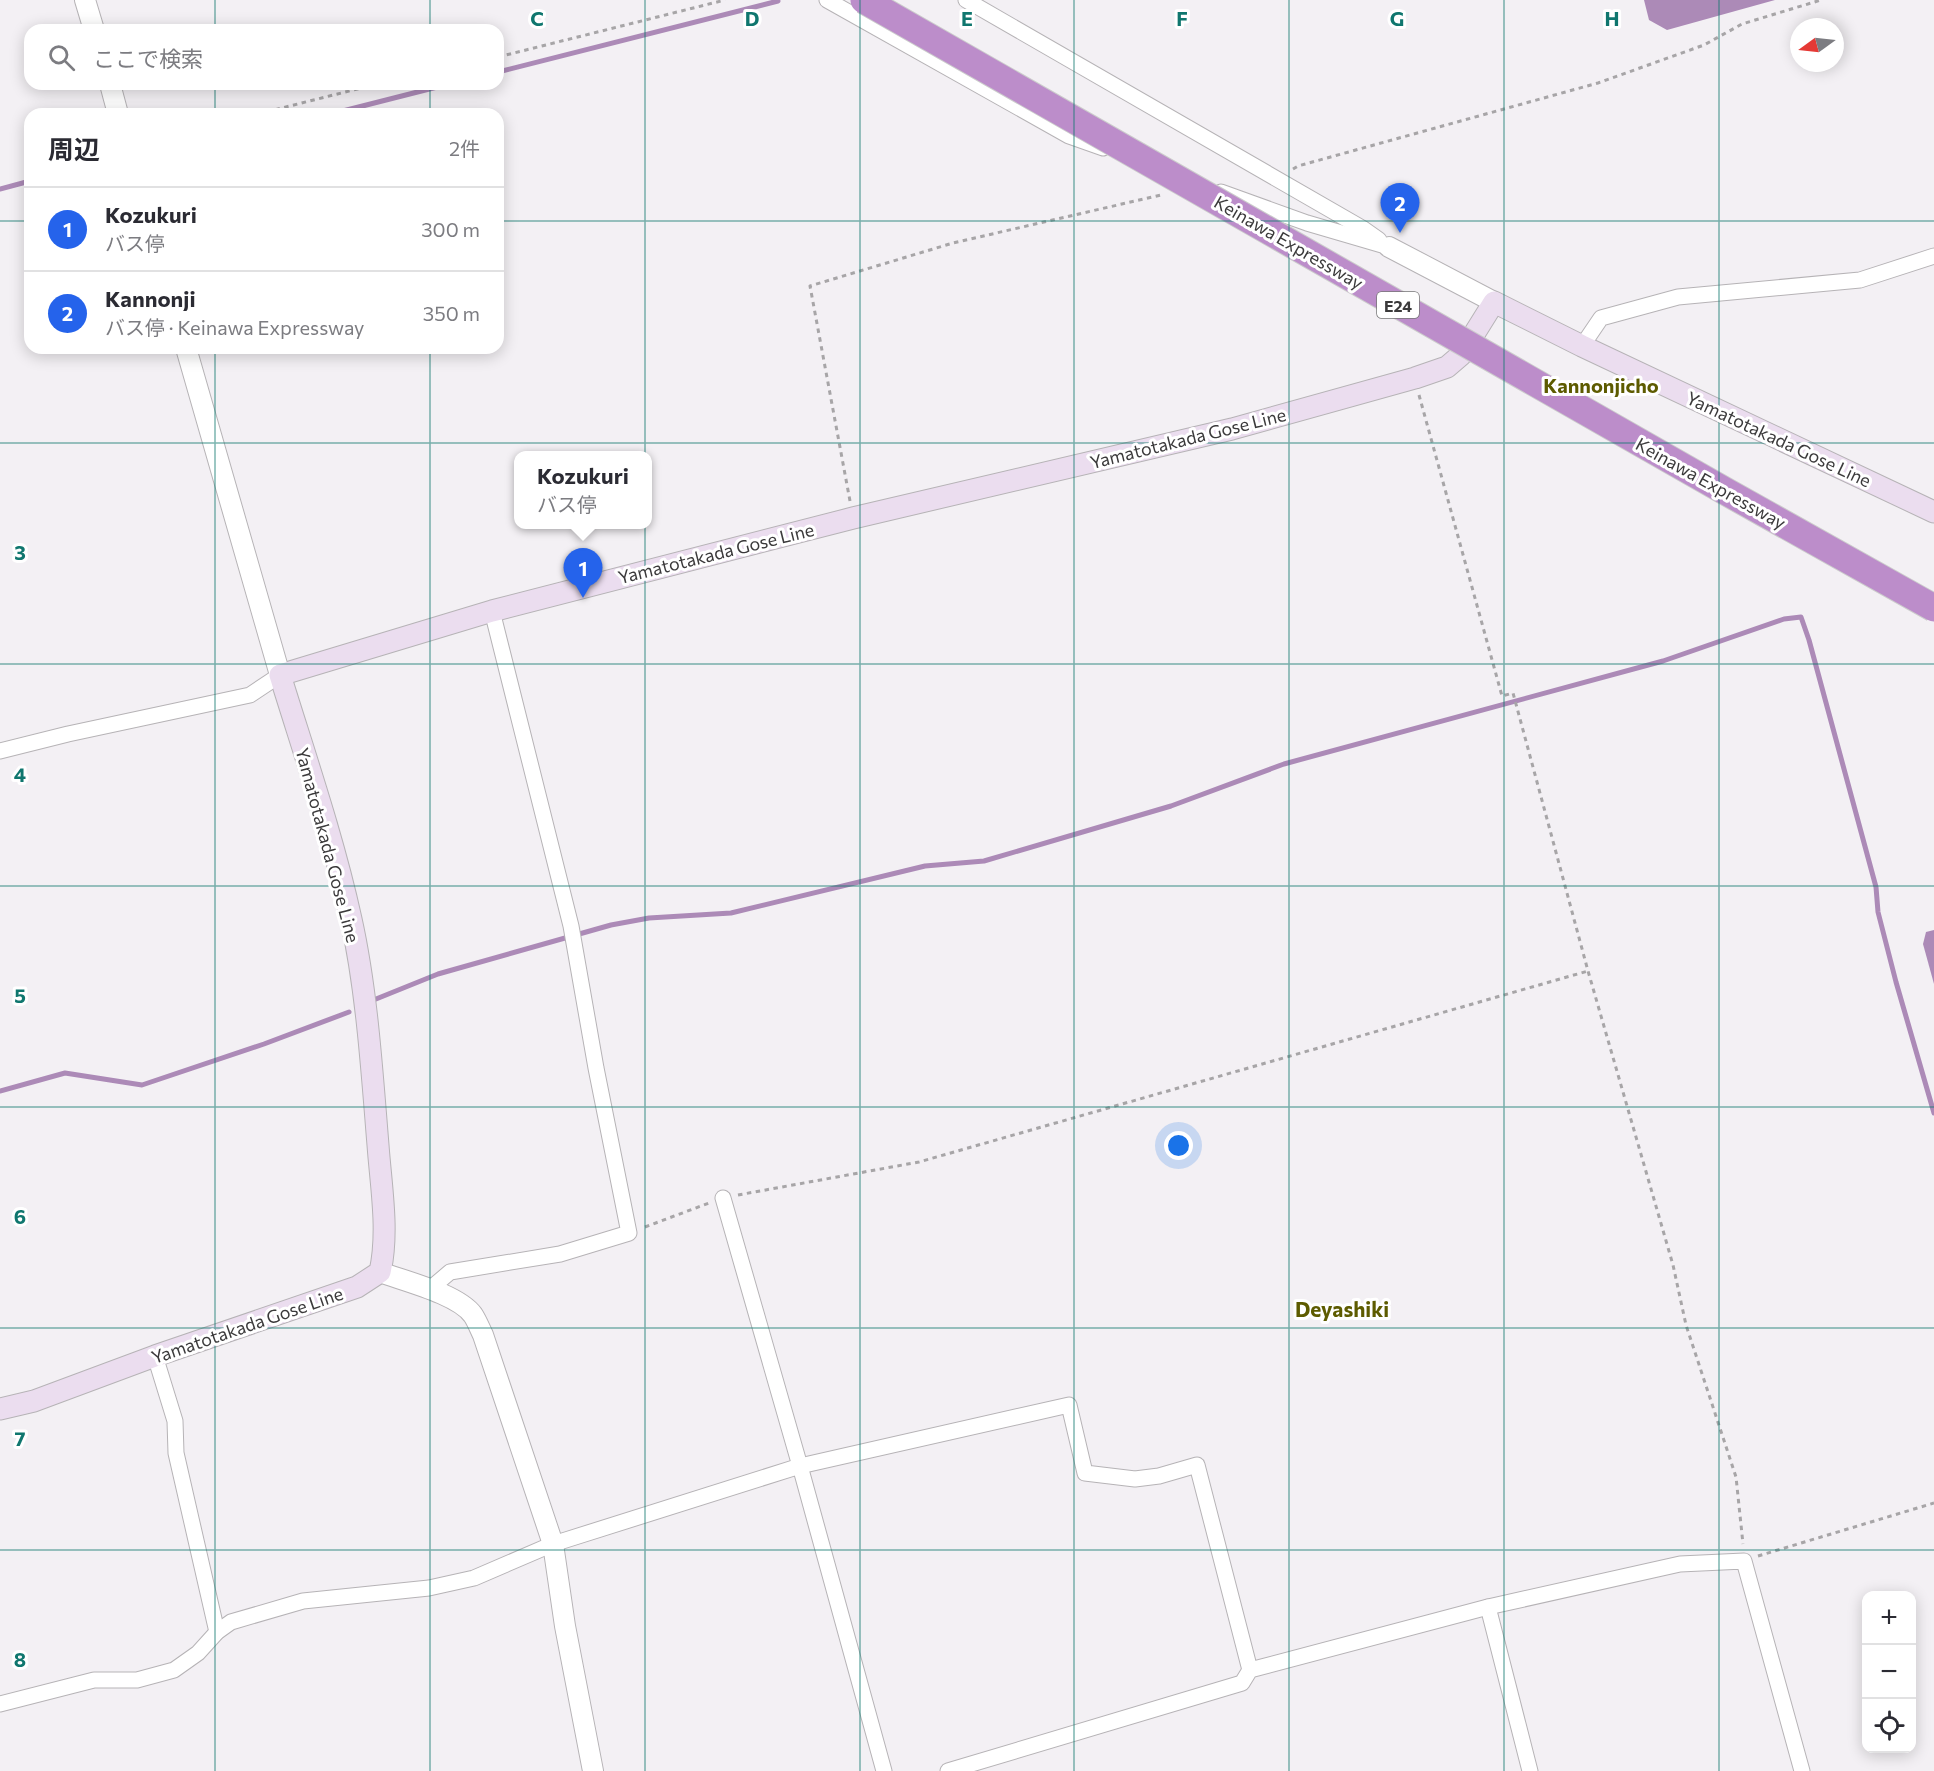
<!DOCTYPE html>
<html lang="ja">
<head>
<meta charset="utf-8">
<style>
  body { margin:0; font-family:Commissioner,"Noto Sans JP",sans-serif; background:#f2f2f3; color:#2b2b33 }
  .controls { position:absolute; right:18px; bottom:18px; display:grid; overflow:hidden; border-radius:12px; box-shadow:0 3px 15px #0003 }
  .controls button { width:54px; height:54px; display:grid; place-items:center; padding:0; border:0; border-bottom:2px solid #e1e1e2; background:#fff; color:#2b2b33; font:30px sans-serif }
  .compass { position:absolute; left:1790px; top:18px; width:54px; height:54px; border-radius:50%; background:#fff; box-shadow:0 3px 15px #0003; rotate:255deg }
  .you { position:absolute; left:1179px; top:1146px; width:21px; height:21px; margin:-15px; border:4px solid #fff; border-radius:50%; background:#1a73e8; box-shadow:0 0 0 9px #1a73e833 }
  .badge { display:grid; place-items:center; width:39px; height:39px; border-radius:50%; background:#2563eb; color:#fff; font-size:20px; font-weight:700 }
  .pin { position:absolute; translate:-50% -50px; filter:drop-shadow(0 2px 3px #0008) }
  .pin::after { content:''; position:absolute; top:32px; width:21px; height:18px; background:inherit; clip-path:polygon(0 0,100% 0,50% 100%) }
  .popup { position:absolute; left:514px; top:451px; width:138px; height:78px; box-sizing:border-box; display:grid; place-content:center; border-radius:12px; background:#fff; filter:drop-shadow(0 2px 4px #0005); font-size:20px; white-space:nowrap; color:#7c7c81 }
  .popup b { font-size:22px; color:#2b2b33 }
  .popup::after { content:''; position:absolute; left:50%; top:100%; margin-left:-12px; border:12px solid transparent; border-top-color:#fff }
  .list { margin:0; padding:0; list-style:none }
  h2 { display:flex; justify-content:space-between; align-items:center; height:78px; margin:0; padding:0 24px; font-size:26px }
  h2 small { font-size:20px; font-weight:400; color:#7c7c81 }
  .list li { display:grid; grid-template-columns:39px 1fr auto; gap:18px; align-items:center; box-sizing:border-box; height:84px; padding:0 24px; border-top:2px solid #e1e1e2 }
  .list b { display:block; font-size:22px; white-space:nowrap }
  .list p { margin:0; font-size:20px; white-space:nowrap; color:#7c7c81 }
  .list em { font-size:20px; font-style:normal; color:#7c7c81 }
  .icon { flex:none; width:33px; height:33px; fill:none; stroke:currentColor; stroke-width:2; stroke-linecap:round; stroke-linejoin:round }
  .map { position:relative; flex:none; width:1934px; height:1771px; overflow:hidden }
  .search { position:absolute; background:#fff; box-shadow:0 3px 15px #0003; left:24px; top:24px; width:480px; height:66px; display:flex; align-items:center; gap:15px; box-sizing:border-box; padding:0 21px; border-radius:18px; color:#7c7c81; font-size:22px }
  .panel { position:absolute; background:#fff; box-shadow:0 3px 15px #0003; left:24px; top:108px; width:480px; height:246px; border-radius:18px }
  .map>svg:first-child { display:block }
</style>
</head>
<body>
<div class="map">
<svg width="1934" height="1771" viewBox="0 0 1934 1771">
  <rect width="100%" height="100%" fill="#f3f0f4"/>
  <g fill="#ac8ab7">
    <path d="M1644 0H1775L1667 30 1649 20Z"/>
    <path d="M1934 930V984L1923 944 1926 932Z"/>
  </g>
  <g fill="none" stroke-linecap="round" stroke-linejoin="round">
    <g stroke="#ac8ab7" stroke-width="5">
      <path d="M498 72 778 1"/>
      <path d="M331 114 449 84"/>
      <path d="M0 189 30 181"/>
      <path d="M376 999 438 974 611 925 649 918 731 913 925 866 984 861 1171 806 1284 764 1663 661 1784 619 1801 617 1809 640 1876 887 1878 912 1896 982 1934 1113"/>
      <path d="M0 1091 65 1073 142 1085 264 1044 349 1012"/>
    </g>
    <g stroke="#b6b3b6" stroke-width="17">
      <g id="minor">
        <path d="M827 0 1069 136 1103 148"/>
        <path d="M966 0 1362 228 1379 240"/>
        <path d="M1221 192 1307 223 1389 247"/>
        <path d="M1582 346 1601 318 1678 297 1860 280 1934 256"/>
        <path d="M0 751 68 734 250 695 280 675"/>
        <path d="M723 1198 800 1466 884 1771"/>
        <path d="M430 1289 450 1272 560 1254 629 1233 596 1068 571 926 492 611"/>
        <path d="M155 1356 175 1421 176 1453 217 1632"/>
        <path d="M1488 1607 1530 1771"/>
        <path d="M0 1704 94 1680H137L174 1670 198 1653 217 1632 231 1622 303 1601 429 1588 474 1578 553 1544 800 1466 1069 1405 1085 1473 1135 1479 1159 1476 1197 1465 1250 1670"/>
        <path d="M948 1771 1242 1683 1250 1670 1488 1607 1680 1564 1744 1561 1802 1771"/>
      </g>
    </g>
    <g stroke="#b6b3b6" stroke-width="22">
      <g id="tertiary">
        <path d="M85 0 94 30"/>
        <path d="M110 84 118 114"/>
        <path d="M1389 247 1494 302"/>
        <path d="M186 348 280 675"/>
        <path d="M380 1272C404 1281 458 1294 473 1315 477 1321 480 1329 483 1335L553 1544 565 1626 593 1771"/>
      </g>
    </g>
    <g stroke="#b6b3b6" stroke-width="23">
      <path id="secondary" d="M0 1409 34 1401 155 1356 357 1287 380 1272C389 1231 381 1187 378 1145 372 1072 367 991 351 919 333 837 305 756 280 675L492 611 853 518 1232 429 1415 378 1447 367 1461 355 1494 302 1582 346 1934 512"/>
    </g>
    <g stroke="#a7a5a7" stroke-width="3" stroke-dasharray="4.5 4.5" stroke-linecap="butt">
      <path d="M498 57 725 0"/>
      <path d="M258 114 377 84"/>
      <path d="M1293 169 1298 166 1598 83 1704 45 1742 24 1821 0"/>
      <path d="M1419 395 1502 696 1513 693 1588 971 1673 1265 1686 1325 1736 1477 1743 1544"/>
      <path d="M850 501 810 286 953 243 1161 195"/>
      <path d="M738 1195 919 1162 1588 971"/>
      <path d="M645 1227 709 1203"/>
      <path d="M1758 1556 1934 1503"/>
    </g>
    <use href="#minor" stroke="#fff" stroke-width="15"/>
    <use href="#tertiary" stroke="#fff" stroke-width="20"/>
    <use href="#secondary" stroke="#ebddef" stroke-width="21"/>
    <g stroke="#ccc" stroke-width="29" stroke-linecap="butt">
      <path id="motorway-bridge" d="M864 0 1725 491 1934 608"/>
    </g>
    <use href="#motorway-bridge" stroke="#bc8dca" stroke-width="27"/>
  </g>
  <path fill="none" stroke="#0f766e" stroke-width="1.5" stroke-opacity="0.55" d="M215 0V30M430 0V30M645 0V1771M860 0V1771M1074 0V1771M1289 0V1771M1504 0V1771M1719 0V1771M215 84V114M430 84V114M0 221H30M498 221H1934M215 348V1771M430 348V1771M0 443H1934M0 664H1934M0 886H1934M0 1107H1934M0 1328H1934M0 1550H1934"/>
  <g text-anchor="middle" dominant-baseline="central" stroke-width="6" stroke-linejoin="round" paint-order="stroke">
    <rect fill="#fff" stroke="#767576" stroke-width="1.5" x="1377" y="292" width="42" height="26" rx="4.5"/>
    <g font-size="16" font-weight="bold" fill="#3b3a3b">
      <text x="1398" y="305">E24</text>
    </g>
    <g font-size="18" fill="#3b3a3b" stroke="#fff">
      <text transform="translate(1289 242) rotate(30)">Keinawa Expressway</text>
      <text transform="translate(1188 438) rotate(-14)">Yamatotakada Gose Line</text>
      <text transform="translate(1779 439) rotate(25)">Yamatotakada Gose Line</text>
      <text transform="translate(1711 483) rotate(29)">Keinawa Expressway</text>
      <text transform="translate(716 553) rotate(-14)">Yamatotakada Gose Line</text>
      <text transform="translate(328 845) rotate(75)">Yamatotakada Gose Line</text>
      <text transform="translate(247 1325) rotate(-19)">Yamatotakada Gose Line</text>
    </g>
    <g font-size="20" font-weight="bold" fill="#5d5b00" stroke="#fff">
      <text x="1601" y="385">Kannonjicho</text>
    </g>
    <g font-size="21" font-weight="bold" fill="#5d5b00" stroke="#fff">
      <text x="1342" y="1308">Deyashiki</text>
    </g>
  </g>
  <g font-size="20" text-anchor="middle" font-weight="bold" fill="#0f766e" stroke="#fff" stroke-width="6" stroke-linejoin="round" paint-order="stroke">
    <text x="537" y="26">C</text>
    <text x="752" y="26">D</text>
    <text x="967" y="26">E</text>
    <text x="1182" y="26">F</text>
    <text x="1397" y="26">G</text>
    <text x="1612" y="26">H</text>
    <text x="20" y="560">3</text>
    <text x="20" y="782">4</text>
    <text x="20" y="1003">5</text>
    <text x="20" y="1224">6</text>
    <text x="20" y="1446">7</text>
    <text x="20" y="1667">8</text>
  </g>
</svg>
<div class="controls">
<button>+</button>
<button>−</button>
<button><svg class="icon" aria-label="locate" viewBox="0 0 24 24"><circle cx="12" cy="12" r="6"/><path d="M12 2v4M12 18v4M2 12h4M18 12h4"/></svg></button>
</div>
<svg class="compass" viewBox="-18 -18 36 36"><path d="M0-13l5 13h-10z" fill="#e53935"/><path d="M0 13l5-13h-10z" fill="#7c7c81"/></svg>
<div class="you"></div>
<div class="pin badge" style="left:583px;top:598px">1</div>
<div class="popup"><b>Kozukuri</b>バス停</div>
<div class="pin badge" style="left:1400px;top:233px">2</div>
<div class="search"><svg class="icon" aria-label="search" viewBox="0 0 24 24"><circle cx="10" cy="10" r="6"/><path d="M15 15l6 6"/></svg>ここで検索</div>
<section class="panel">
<h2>周辺<small>2件</small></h2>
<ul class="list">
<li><span class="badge">1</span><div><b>Kozukuri</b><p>バス停</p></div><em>300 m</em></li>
<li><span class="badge">2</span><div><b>Kannonji</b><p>バス停 · Keinawa Expressway</p></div><em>350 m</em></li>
</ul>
</section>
</div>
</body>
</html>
